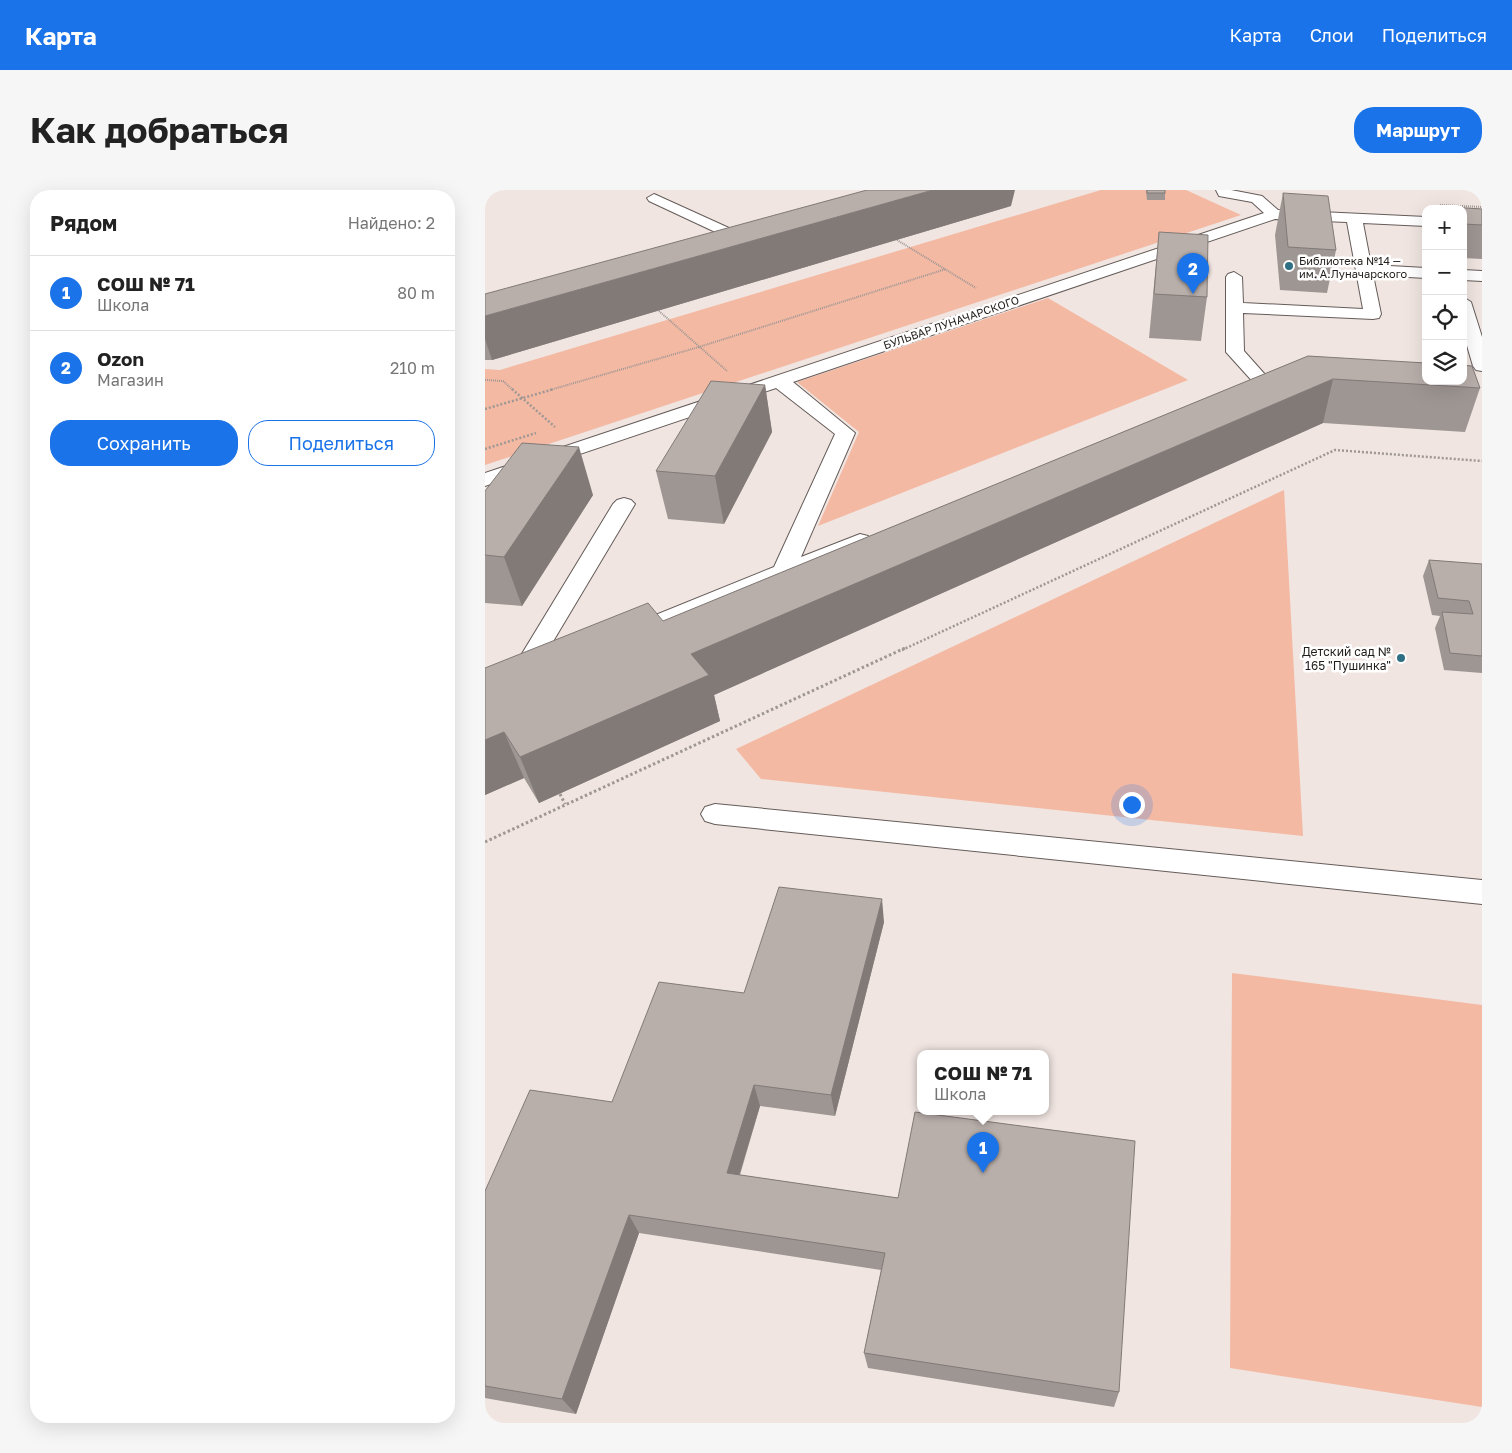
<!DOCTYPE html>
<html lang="ru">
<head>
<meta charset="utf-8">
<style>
  body { margin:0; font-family:"Golos Text",sans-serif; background:#f6f6f6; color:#222 }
  .controls { position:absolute; right:15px; top:15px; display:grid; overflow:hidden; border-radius:10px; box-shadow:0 5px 20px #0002 }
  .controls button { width:45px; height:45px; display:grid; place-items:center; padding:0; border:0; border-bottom:1px solid #e0e0e0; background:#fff; color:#222; font:25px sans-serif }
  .you { position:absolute; left:646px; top:614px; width:18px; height:18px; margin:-12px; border:4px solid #fff; border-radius:50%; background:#1a73e8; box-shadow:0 0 0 8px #1a73e833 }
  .badge { display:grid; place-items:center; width:32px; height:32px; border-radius:50%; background:#1a73e8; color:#fff; font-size:16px; font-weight:700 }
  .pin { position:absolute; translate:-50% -41px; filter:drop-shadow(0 1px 2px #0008) }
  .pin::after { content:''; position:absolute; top:26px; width:18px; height:15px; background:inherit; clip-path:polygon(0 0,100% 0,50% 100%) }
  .popup { position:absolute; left:432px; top:860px; width:132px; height:65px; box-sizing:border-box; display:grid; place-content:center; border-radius:10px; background:#fff; filter:drop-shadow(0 1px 4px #0005); font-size:16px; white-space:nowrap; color:#767676 }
  .popup b { font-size:19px; color:#222 }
  .popup::after { content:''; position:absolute; left:50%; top:100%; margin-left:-10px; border:10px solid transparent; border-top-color:#fff }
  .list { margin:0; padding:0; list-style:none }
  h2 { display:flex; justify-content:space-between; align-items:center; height:65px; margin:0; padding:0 20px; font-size:21px }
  h2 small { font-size:16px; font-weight:400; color:#767676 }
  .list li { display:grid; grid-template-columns:32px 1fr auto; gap:15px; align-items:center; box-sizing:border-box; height:75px; padding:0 20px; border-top:1px solid #e0e0e0 }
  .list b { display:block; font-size:19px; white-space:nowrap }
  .list p { margin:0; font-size:16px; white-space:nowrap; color:#767676 }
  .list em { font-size:16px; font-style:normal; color:#767676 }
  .actions { display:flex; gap:10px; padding:15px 20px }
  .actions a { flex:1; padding:11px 0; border:1px solid #1a73e8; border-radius:20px; text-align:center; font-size:18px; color:#1a73e8 }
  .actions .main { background:#1a73e8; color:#fff }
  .icon { flex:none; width:28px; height:28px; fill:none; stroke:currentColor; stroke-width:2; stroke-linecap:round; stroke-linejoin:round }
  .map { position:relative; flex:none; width:997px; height:1233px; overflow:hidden; border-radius:20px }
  header { display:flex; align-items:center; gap:30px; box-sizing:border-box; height:70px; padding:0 25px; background:#1a73e8; color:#fff }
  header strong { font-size:24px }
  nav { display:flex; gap:28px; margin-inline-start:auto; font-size:18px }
  .intro { display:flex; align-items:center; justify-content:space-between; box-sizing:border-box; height:120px; padding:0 30px }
  h1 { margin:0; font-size:35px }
  .button { padding:12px 22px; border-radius:20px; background:#1a73e8; color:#fff; font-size:18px; font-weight:700 }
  main { display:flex; gap:30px; padding:0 30px }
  aside { flex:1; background:#fff; border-radius:20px; box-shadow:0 5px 20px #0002 }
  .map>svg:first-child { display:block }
</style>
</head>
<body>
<header>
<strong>Карта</strong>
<nav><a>Карта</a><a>Слои</a><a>Поделиться</a></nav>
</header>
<div class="intro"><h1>Как добраться</h1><a class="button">Маршрут</a></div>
<main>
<aside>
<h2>Рядом<small>Найдено: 2</small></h2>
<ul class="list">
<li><span class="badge">1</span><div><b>СОШ № 71</b><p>Школа</p></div><em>80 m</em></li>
<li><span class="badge">2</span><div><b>Ozon</b><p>Магазин</p></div><em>210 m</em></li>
</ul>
<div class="actions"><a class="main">Сохранить</a><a>Поделиться</a></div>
</aside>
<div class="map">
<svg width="997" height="1233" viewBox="0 0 997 1233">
  <rect width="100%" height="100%" fill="#f0e5e1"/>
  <g fill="#f4b9a3">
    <path d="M616 0H701L756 25 0 275V179L15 180Z"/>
    <path d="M563 108 703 190 333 336 374 242 312 192Z"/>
    <path d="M799 300 818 646 276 589 251 559Z"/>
    <path d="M747 783 997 815V1217L745 1178Z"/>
  </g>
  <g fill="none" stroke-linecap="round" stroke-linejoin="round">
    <g stroke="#655c59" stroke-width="2">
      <g id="minor">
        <path d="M731 0H746L777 6 793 20 941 27V36L878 33 886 75 941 78V88L888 85 896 124 894 128 888 129 758 123 759 161 784 189 781 193H769L741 162V87L743 84 749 82 757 87 758 113 878 119 862 32 790 29 308 192 370 243 316 367 375 344 383 346 386 351 383 356 144 452 136 449 132 444 136 439 289 377 350 244 291 198 0 296V283L779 23 767 12 734 6Z"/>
        <path d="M169 4 266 48 269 51 261 56 256 54 164 11 162 8Z"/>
        <path d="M978 80 997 81V91L978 90Z"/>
        <path d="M978 107 986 112 997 147V181L991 180 988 176 978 142Z"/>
        <path d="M139 308 146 310 150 314 45 490 42 496 33 498 24 496 21 490 128 314 132 310Z"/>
        <path d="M230 614 997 690V714L230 634 220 631 216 624 220 617Z"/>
      </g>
    </g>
    <g stroke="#9f9794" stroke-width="2" stroke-dasharray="1 1" stroke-linecap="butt">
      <path d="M955 15 997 17"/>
      <path d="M412 50 491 98"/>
      <path d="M174 121 242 181"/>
      <path d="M0 190 18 191 28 200"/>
      <path d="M65 200 214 157 461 79"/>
    </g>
    <g stroke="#9f9794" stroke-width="2.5" stroke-dasharray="2 2" stroke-linecap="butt">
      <path d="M27 199 70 237"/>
      <path d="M0 219 69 199"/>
      <path d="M0 259 51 243"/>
      <path d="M417 460 850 260 997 271"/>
    </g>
    <g stroke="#9f9794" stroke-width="3" stroke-dasharray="2.5 2.5" stroke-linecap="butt">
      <path d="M75 604 80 614"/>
      <path d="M0 652 420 458"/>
    </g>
    <use href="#minor" fill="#fff" fill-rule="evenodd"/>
  </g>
  <g fill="#9e9692">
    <path d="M661 0 680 3V10H662Z"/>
    <path d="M798 3 851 60 842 103 795 100 790 45Z"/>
    <path d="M526 16 7 170H0V126Z"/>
    <path d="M966 17 997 19V69L978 68V19H966Z"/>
    <path d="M674 42 722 107 716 151 664 148Z"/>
    <path d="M823 166 995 198 980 242 838 233 229 505 235 531 54 613 39 588 0 605V478L178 431Z"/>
    <path d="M280 195 287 242 239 334 183 329 171 281Z"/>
    <path d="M0 301 108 305 37 416 0 413Z"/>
    <path d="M944 370 997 374V483L959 480 950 438 955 426 947 425 938 386Z"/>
    <path d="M399 732 350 926 275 916 255 985 413 1008 634 1202 629 1217 383 1178 379 1163 396 1080 154 1043 91 1224 0 1208V1001L127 912 259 803Z"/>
  </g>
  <g fill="#817a77">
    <path d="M448 0H530L526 16 7 170 0 149V126Z"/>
    <path d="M848 189 838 233 229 505 235 531 54 613 35 567 206 464Z"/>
    <path d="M280 195 287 242 239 334 230 286Z"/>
    <path d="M94 257 108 305 37 416 19 367Z"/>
    <path d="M19 542 39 588 0 605V550Z"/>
    <path d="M397 709 399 732 350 926 346 905Z"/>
    <path d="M269 895 275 916 249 1002 242 983Z"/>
    <path d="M144 1025 154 1043 91 1224 77 1209Z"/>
  </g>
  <g fill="#b8aeaa" stroke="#817a77">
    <path d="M382 0H448L0 126V104Z"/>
    <rect x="662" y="0" width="18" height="3"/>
    <path d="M798 3 843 6 851 60 803 57Z"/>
    <path d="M966 17 997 19V35L978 34V19H967Z"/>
    <path d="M674 42 723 45 722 107 669 104Z"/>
    <path d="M823 166 941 173V191H978V175L987 176 995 198 848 189 206 464 224 485 35 567 19 542 0 550V478L163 413 178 431Z"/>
    <path d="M226 191 280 195 230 286 171 281Z"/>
    <path d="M37 253 94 257 19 367 0 365V301Z"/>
    <path d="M944 370 997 374V466L965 463 957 422 988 424 984 411 953 408Z"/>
    <path d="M294 697 397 709 346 905 269 895 242 983 413 1008 430 922 650 951 634 1202 379 1163 400 1063 144 1025 77 1209 0 1196V1001L45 900 127 912 174 792 259 803Z"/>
  </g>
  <g fill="#2f6f83" stroke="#fff" stroke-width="2">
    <circle cx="804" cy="76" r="5"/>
    <circle cx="916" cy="468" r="5"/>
  </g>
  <g text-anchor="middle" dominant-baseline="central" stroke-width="5" stroke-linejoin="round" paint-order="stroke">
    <g font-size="11" fill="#201d1b" stroke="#fff" text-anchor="start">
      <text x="814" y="70">Библиотека №14 —<tspan x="814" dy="13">им. А.Луначарского</tspan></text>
    </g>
    <g font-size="11" fill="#201d1b" stroke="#fff">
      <text transform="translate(466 132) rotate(-19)">БУЛЬВАР ЛУНАЧАРСКОГО</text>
    </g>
    <g font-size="12" fill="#201d1b" stroke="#fff" text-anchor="end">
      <text x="906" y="461">Детский сад №<tspan x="906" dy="14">165 "Пушинка"</tspan></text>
    </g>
  </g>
</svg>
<div class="controls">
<button>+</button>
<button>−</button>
<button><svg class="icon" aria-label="locate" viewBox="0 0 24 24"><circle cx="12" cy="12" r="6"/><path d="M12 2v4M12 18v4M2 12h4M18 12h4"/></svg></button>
<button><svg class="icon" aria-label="layers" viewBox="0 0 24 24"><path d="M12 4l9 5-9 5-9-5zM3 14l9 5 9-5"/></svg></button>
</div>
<div class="you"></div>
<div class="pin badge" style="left:498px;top:983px">1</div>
<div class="popup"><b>СОШ № 71</b>Школа</div>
<div class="pin badge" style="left:708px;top:104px">2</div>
</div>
</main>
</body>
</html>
